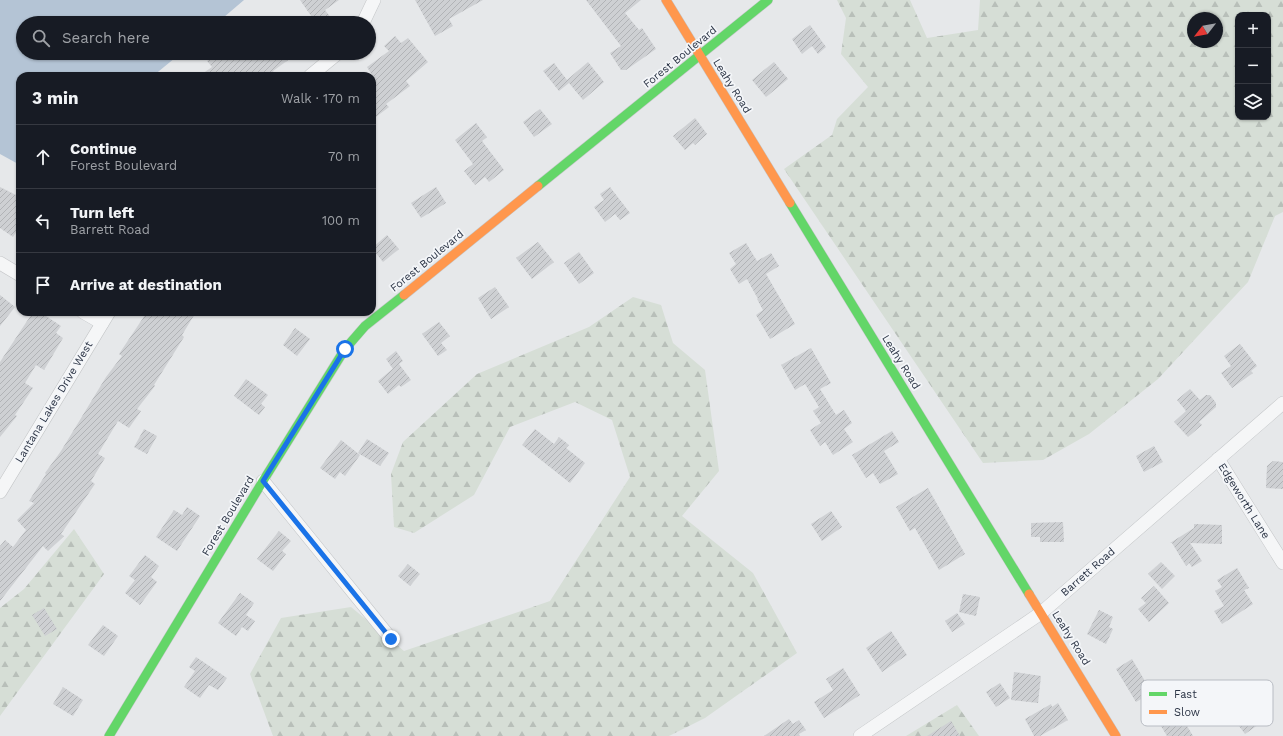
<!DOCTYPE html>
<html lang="en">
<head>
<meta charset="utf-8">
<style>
  body { margin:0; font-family:"Work Sans",sans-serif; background:#242831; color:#f1f3f6 }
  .controls { position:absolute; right:12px; top:12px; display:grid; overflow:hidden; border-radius:8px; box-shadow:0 1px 3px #0004 }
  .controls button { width:36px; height:36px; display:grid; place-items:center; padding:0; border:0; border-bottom:1px solid #363941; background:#171b24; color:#f1f3f6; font:20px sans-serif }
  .compass { position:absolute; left:1187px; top:12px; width:36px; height:36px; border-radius:50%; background:#171b24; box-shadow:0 1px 3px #0004; rotate:239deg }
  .stop { position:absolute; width:12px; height:12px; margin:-9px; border:3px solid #1a73e8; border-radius:50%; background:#fff }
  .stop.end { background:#1a73e8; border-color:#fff; box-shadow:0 1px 4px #0008 }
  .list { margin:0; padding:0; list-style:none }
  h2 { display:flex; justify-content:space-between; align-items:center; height:52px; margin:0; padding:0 16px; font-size:17px }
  h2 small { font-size:13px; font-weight:400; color:#9ea1a6 }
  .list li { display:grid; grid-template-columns:26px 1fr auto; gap:12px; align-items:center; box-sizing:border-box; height:64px; padding:0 16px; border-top:1px solid #363941 }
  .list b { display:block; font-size:15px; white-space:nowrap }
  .list p { margin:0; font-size:13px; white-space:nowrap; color:#9ea1a6 }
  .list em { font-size:13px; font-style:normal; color:#9ea1a6 }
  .icon { flex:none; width:22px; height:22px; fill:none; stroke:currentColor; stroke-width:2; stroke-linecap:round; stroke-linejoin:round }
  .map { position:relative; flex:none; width:1283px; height:736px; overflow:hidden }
  .search { position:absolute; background:#171b24; box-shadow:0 1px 3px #0004; left:16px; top:16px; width:360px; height:44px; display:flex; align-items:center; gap:10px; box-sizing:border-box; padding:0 14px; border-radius:22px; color:#9ea1a6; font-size:15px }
  .panel { position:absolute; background:#171b24; box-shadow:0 1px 3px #0004; left:16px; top:72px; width:360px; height:244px; border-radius:12px }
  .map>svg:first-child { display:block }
</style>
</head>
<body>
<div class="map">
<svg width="1283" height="736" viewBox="0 0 1283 736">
  <defs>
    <pattern id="forest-firs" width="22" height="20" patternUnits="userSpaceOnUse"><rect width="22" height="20" fill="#d6ded6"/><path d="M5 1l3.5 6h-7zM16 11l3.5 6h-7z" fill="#b8bfb9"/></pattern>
    <pattern id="building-hatch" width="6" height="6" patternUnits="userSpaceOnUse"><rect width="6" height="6" fill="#ced0d3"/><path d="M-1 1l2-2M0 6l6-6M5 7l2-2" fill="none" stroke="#b1b3b6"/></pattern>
  </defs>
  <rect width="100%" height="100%" fill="#e6e8ea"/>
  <g fill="url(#forest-firs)" fill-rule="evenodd">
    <path d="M837 0H910L927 38 978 30 980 0H1283V212L1275 216 1248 282 1158 379 1089 434 1043 460 983 463 784 169 832 135 837 119 868 87 841 54 846 18ZM1238 15H1268V117H1238ZM1193 18H1217V42H1193Z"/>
    <path d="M633 297 661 305 673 343 705 370 719 471 682 516 753 573 797 653 705 718 669 736H273L250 674 281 618 351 607 404 651 550 601 630 477 612 420 575 402 510 427 474 495 414 533 394 527 391 474 403 442 477 374 589 327Z"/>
    <path d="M74 529 104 574 0 716V608L24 589Z"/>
    <path d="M957 705 979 736H906Z"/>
  </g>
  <path fill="#b4c4d5" d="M0 0H244L217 23H23V53H181L153 76H20V165L0 154Z"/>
  <g fill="url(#building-hatch)">
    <path d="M300 0H339L325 10 335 23H316Z"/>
    <path d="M415 0H483L449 19 453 26 435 36Z"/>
    <path d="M586 0H641L625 13 639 30 642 28 656 49 626 70H621L610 53 621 46Z"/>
    <path d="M810 25 826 47 818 54 812 46 802 54 792 39Z"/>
    <path d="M395 36 401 43 408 38 428 62 406 81 410 86 386 104 389 107 372 120V75L367 67 389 51 384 46Z"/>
    <path d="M218 53H298L273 71 276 76H199L212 67 207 61Z"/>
    <path d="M588 62 604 82 583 100 569 83 559 91 543 71 554 63 567 80Z"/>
    <path d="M774 62 788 79 766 97 752 80Z"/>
    <path d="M540 109 552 124 534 137 523 122Z"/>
    <path d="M695 118 707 134 695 145 693 143 685 150 673 136Z"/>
    <path d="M476 123 487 137 482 141 504 170 489 182 485 177 475 185 464 171 473 164 455 140Z"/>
    <path d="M0 187 20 197V226L13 237 0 228Z"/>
    <path d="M436 187 446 203 421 218 411 203Z"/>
    <path d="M610 187 630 213 620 220 615 214 605 222 594 207 604 200 600 194Z"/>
    <path d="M387 235 399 249 383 262 372 248Z"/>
    <path d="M538 242 554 262 532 279 516 258Z"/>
    <path d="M746 243 757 261 771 253 779 266 766 274 795 324 770 339 756 315 763 310 757 299H758L747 279 739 284 730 269 736 264 729 253Z"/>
    <path d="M579 252 594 273 579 284 564 263Z"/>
    <path d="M495 287 509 307 491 319 478 298Z"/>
    <path d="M0 295 15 307 0 326Z"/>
    <path d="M33 312H40L61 326 56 333 63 338 44 370 36 365 25 383 33 388 15 415 17 416 0 437V362Z"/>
    <path d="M147 312H196L182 335 184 337 154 385 155 386 137 409 141 411 129 428 118 421 98 454 105 458 91 481 95 484 61 534 64 536 48 551 43 546 0 601V546L5 540 13 547 26 530 17 520 34 503 29 501 46 474 45 473 61 451 106 377 122 356 119 354Z"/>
    <path d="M439 322 450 336 441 343 447 350 438 356 422 334Z"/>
    <path d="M295 328 310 339 297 356 283 345Z"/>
    <path d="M1240 344 1257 366 1251 371 1253 373 1232 388 1221 373 1231 366 1224 356Z"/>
    <path d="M811 348 831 383 820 389 836 415 844 410 852 423 844 429 853 442 833 455 825 442 820 446 810 430 821 423 813 411 819 407 805 384 795 390 781 365Z"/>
    <path d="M396 351 403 361 399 364 411 380 401 387 399 385 388 394 378 381 396 366 393 369 386 359Z"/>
    <path d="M246 379 268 395 261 404 265 407 259 415 234 396Z"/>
    <path d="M1190 389 1200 400 1206 395H1210L1216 403V407L1199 422 1202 425 1188 437 1174 422 1186 411 1177 400Z"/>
    <path d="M144 429 157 436 147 454 134 447Z"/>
    <path d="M535 429 554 444 559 437 569 445 566 448 585 463 570 483 522 445Z"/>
    <path d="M892 431 899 442 884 451 898 474 880 484 873 473 866 478 852 455Z"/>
    <path d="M367 439 389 453 380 466 358 453Z"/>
    <path d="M341 440 360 455 345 476 340 472 335 479 320 468Z"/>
    <path d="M1154 446 1163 462 1144 472 1136 456Z"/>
    <path d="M1273 461 1283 462V489L1266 488 1267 466Z"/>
    <path d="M928 488 965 554 939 570 915 528 910 531 896 507Z"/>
    <path d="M187 507 200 516 177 551 156 537 174 510 182 515Z"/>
    <path d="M831 511 842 527 822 541 811 524Z"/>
    <path d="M1063 522 1064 542H1040V537H1031V523Z"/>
    <path d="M1194 524 1222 525V544L1190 543 1202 561 1192 567 1189 563 1186 566 1172 543H1170L1194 528Z"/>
    <path d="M279 531 291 541 282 551 286 554 273 571 257 559Z"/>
    <path d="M145 555 159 566 151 577 157 582 140 605 125 593 135 580 129 576Z"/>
    <path d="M1161 562 1175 576 1162 589 1148 574Z"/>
    <path d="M408 564 420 574 410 586 398 576Z"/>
    <path d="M1237 568 1249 588 1244 590 1253 604 1222 624 1214 611 1224 606 1215 591 1222 587 1217 580Z"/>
    <path d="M1154 586 1169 603 1149 622 1138 609 1146 603 1141 598Z"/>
    <path d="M240 593 254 603 246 615 255 621 248 631 242 627 236 636 218 623Z"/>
    <path d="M963 594 980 597 976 616 959 612Z"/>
    <path d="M44 608 57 629 45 636 32 615Z"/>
    <path d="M1099 610 1113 617 1109 627 1113 629 1106 644 1087 634Z"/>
    <path d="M957 613 965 624 952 632 945 621Z"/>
    <path d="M103 625 118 636 104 656 88 645Z"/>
    <path d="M891 631 907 655 882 672 866 648Z"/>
    <path d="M196 657 227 678 218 690 209 685 200 698 184 687 195 671 189 667Z"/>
    <path d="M1132 659 1152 693 1136 702 1116 669Z"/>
    <path d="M843 668 860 695 824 718 814 702 833 690 826 679Z"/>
    <path d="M1014 672 1041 676 1038 703 1011 700Z"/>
    <path d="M1000 683 1010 698 996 707 986 692Z"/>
    <path d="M63 687 83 700 73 716 53 704Z"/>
    <path d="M1058 703 1068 720 1040 736H1034L1025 719 1051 704 1052 707Z"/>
    <path d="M1177 709 1193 736H1167L1158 721Z"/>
    <path d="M1254 709 1262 722 1245 734 1236 722Z"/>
    <path d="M789 719 793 724 799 720 806 730 799 734 800 736H764Z"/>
    <path d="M951 721 960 736H927Z"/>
  </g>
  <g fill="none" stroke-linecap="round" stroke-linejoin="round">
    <g stroke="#c4c6c8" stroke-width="14">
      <g id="street">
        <path d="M363 23 374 0"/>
        <path d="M310 76 338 53"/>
        <path d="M0 263 20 275"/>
        <path d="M83 312 102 323"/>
        <path d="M1218 459 1283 563"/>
        <path d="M263 481 391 639"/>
        <path d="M0 492 109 312"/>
        <path d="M860 736 1041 613 1283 403"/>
      </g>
    </g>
    <g stroke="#c4c6c8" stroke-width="10">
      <g id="fast">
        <path d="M538 186 768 0"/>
        <path d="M790 203 1029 594"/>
        <path d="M109 736 263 481 345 349 365 326 404 295"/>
      </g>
    </g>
    <g stroke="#c4c6c8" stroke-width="10">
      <g id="slow">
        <path d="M666 0 790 203"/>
        <path d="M404 295 538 186"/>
        <path d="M1029 594 1116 736"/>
      </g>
    </g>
    <use href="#street" stroke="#f5f6f7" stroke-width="13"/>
    <use href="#fast" stroke="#63d668" stroke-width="9"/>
    <use href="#slow" stroke="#ff974d" stroke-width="9"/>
  </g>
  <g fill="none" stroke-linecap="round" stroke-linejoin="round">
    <path stroke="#1a73e8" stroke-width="5" d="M345 349 263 481 391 639"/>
  </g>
  <g text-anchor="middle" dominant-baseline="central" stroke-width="3.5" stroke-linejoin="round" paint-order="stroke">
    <g font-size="11" fill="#2b3445" stroke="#f4f6f9">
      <text transform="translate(680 57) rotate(-39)">Forest Boulevard</text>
      <text transform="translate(732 86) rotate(58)">Leahy Road</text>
      <text transform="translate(427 261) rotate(-39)">Forest Boulevard</text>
      <text transform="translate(901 362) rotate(58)">Leahy Road</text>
      <text transform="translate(54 402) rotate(-59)">Lantana Lakes Drive West</text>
      <text transform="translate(1244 501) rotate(58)">Edgeworth Lane</text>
      <text transform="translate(228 516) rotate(-59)">Forest Boulevard</text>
      <text transform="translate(1088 572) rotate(-41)">Barrett Road</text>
      <text transform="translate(1071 638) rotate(58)">Leahy Road</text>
    </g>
  </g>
  <rect x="1141" y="680" width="132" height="46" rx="6" fill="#f4f6f9" stroke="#b8bcc3" stroke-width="1"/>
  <rect x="1149" y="692" width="18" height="4" fill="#63d668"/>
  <rect x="1149" y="710" width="18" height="4" fill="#ff974d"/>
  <g font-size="11" fill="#2b3445">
    <text x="1174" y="698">Fast</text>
    <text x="1174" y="716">Slow</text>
  </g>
</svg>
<div class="controls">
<button>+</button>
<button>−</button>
<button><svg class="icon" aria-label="layers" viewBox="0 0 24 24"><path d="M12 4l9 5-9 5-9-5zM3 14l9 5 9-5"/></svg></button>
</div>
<svg class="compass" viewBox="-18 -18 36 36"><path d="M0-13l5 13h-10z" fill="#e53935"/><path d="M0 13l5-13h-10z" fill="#9ea1a6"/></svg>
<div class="stop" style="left:345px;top:349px"></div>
<div class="stop end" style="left:391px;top:639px"></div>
<div class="search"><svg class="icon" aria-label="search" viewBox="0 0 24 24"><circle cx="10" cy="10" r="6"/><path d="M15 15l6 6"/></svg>Search here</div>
<section class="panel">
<h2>3 min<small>Walk · 170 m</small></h2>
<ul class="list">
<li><svg class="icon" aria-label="ahead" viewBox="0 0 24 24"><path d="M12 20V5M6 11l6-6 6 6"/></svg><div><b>Continue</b><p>Forest Boulevard</p></div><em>70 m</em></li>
<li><svg class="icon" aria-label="left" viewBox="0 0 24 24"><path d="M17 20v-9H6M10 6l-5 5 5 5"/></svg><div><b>Turn left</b><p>Barrett Road</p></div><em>100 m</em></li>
<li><svg class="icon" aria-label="arrive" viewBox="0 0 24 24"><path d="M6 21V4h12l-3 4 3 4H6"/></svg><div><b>Arrive at destination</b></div></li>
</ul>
</section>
</div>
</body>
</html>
